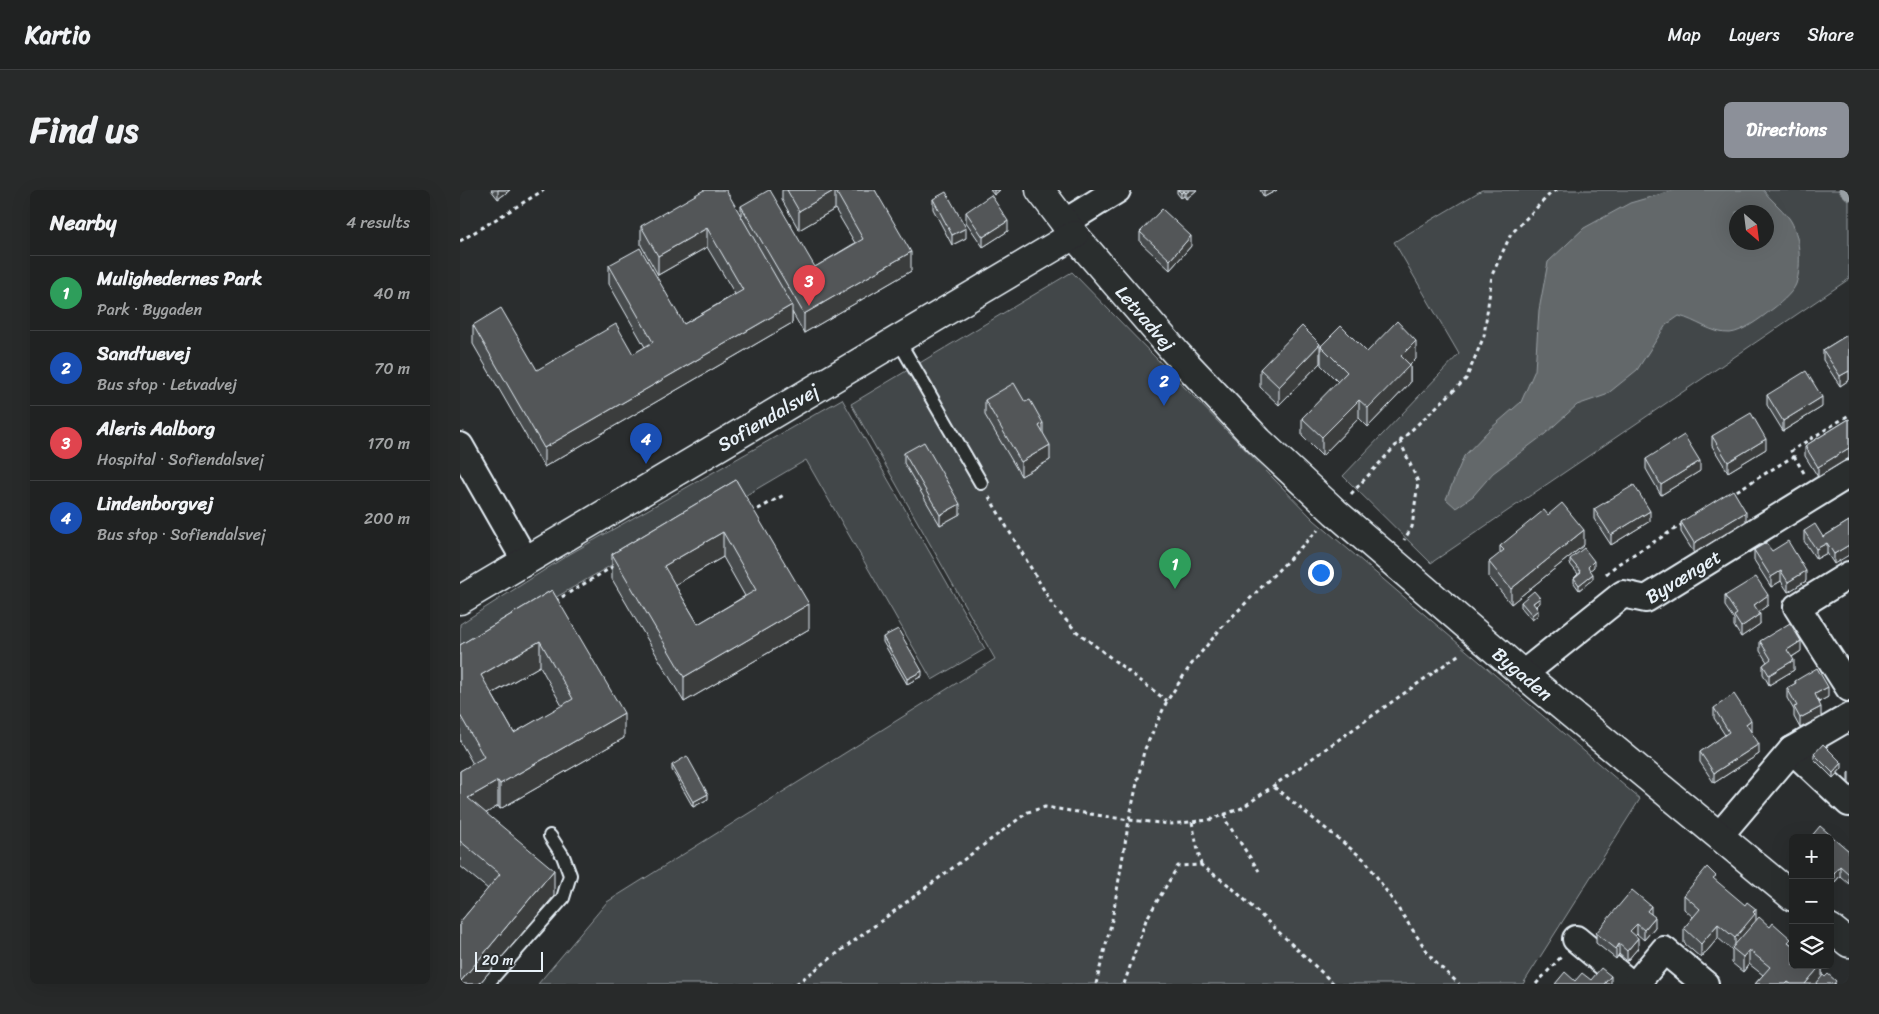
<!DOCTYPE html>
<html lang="en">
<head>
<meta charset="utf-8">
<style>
  body { margin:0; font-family:Sriracha,sans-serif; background:#282a2a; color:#f1f3f6 }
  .controls { position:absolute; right:15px; bottom:15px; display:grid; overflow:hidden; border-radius:8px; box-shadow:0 5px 20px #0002 }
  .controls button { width:45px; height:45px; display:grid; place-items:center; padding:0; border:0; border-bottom:1px solid #3d3f40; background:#202222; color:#f1f3f6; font:25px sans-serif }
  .compass { position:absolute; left:1269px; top:15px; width:45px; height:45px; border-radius:50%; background:#202222; box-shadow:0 5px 20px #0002; rotate:152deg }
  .scale { position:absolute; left:15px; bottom:12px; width:68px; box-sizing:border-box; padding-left:5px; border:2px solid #e8f1f8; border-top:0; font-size:14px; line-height:18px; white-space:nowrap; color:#e8f1f8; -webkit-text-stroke:4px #2a2d2e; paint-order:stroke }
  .you { position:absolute; left:860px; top:382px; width:18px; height:18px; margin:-12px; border:4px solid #fff; border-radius:50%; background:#1a73e8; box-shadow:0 0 0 8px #1a73e833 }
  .badge { display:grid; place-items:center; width:32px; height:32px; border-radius:50%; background:#8c9099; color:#fff; font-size:16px; font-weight:700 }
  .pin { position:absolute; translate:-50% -41px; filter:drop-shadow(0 1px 2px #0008) }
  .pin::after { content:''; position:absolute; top:26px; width:18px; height:15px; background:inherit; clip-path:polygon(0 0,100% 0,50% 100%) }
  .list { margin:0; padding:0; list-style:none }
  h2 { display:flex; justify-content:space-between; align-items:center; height:65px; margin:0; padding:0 20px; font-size:21px }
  h2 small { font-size:16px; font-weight:400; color:#a2a4a5 }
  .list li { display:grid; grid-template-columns:32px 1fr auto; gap:15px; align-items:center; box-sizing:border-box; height:75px; padding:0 20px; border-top:1px solid #3d3f40 }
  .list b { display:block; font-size:19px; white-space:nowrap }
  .list p { margin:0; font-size:16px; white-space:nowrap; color:#a2a4a5 }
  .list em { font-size:16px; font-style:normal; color:#a2a4a5 }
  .icon { flex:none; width:28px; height:28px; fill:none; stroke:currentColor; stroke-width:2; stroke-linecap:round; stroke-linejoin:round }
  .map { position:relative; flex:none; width:1389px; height:794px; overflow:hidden; border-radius:8px }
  header { display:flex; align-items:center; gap:30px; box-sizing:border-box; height:70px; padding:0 25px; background:#202222; border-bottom:1px solid #3d3f40 }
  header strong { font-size:24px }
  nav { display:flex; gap:28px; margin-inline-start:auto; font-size:18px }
  .intro { display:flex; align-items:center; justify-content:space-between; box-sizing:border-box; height:120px; padding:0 30px }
  h1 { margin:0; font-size:35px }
  .button { padding:12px 22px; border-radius:8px; background:#8c9099; color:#fff; font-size:18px; font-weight:700 }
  main { display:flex; gap:30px; padding:0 30px }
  aside { flex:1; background:#202222; border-radius:8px; box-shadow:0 5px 20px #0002 }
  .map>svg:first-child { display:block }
</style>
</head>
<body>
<header>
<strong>Kartio</strong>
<nav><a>Map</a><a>Layers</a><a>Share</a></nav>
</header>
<div class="intro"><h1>Find us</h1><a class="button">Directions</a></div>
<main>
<aside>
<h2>Nearby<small>4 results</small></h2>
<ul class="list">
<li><span class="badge" style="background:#2e9e5b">1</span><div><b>Mulighedernes Park</b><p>Park · Bygaden</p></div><em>40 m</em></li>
<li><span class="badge" style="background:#1a4fb4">2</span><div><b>Sandtuevej</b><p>Bus stop · Letvadvej</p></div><em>70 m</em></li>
<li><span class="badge" style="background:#e0444e">3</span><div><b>Aleris Aalborg</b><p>Hospital · Sofiendalsvej</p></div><em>170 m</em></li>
<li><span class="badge" style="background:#1a4fb4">4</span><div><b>Lindenborgvej</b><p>Bus stop · Sofiendalsvej</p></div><em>200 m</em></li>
</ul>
</aside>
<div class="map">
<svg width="1389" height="794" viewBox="0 0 1389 794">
  <rect width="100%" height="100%" fill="#2a2d2e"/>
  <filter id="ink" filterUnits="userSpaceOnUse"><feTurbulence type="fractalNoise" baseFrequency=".02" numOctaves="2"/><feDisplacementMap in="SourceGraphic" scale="10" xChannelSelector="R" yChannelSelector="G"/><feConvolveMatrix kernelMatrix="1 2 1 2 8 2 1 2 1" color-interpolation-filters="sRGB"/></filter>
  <g filter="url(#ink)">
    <g fill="#424648" stroke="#959ca0" fill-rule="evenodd">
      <path d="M1022 0H1389V89L971 373 883 286 999 164 934 52ZM1276 22H1306V52H1276Z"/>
      <path d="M612 82 854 330 1180 609 1063 794H78L147 712 535 469 391 214Z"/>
      <path d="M382 209 525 459 472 490 346 270 283 307 279 301 0 463V434L108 365Z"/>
    </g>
    <path fill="#63686b" stroke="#989fa3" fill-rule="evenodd" d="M1215 0H1303C1311 10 1321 18 1329 28 1340 43 1342 76 1336 94 1333 103 1317 116 1310 121 1300 129 1282 142 1270 143 1252 144 1236 130 1219 126L1206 135 1177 180 1146 205 1117 215 1085 244 1033 283 1013 306 996 318 986 309 1004 266 1030 239 1061 212 1075 180 1079 120 1088 72 1124 38 1170 13ZM1276 22H1306V52H1276Z"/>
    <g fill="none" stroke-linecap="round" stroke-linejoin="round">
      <path stroke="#989fa3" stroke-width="7" d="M1382 0 1389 7"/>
      <g stroke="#e8f1f8" stroke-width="16">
        <g id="lane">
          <path d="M438 150 521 293"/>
          <path d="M27 794 103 708 110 685 103 666 90 646"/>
        </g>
      </g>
      <g stroke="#e8f1f8" stroke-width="30">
        <g id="street">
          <path d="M604 33 657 0"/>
          <path d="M0 256 65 370"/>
          <path d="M1389 385 1337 417 1389 498"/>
          <path id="s1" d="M1063 484 1163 404 1186 409 1389 284"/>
          <path d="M1332 560 1389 613"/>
          <path d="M1259 646 1332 560 1389 527"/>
          <path d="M1116 749 1167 791 1176 794"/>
          <path d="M1176 794 1204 760 1245 794"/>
        </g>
      </g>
      <g stroke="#e8f1f8" stroke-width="31">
        <g id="secondary">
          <path id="s2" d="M580 0 614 45 716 163 799 251 875 322 1063 484 1333 707"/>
          <path id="s3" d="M0 410 614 45"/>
          <path d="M1370 738 1389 753"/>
        </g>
      </g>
      <g stroke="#e8f1f8" stroke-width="3" stroke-dasharray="4 4" stroke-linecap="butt">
        <path d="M0 51 84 0"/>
        <path d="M940 251 958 292 952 337 944 350"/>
        <path d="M1344 283 1331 261 1389 225"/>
        <path d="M891 304 940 251 1006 189 1024 146 1032 85 1051 44 1090 4 1097 0"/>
        <path d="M1270 305 1334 266"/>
        <path d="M529 307 594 417 616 441 707 511"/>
        <path d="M291 323 324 305"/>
        <path d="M1146 384 1158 374 1223 334"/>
        <path d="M95 411 154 376"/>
        <path d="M814 597 906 671 973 770 999 794"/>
        <path d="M765 624 766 631 799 681"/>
        <path d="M732 632 741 675"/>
        <path d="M336 794 568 622 585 617 669 630 711 634 749 630 782 618 1001 463"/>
        <path d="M636 794 652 730 669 630 684 561 707 511 730 476 762 437 858 340"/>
        <path d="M664 794 686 730 718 676 741 675 770 696 874 794"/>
        <path d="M1076 794 1101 767"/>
      </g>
      <use href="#lane" stroke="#2a2d2e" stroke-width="12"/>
      <use href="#street" stroke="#2a2d2e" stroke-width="26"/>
      <use href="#secondary" stroke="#2a2d2e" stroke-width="28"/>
    </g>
    <g fill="#474b4d" stroke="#e8f1f8" fill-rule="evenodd">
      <path d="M31 0H50L38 9Z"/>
      <path d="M322 0H415L451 81 344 143 332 122V133L84 277 13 154V135L77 180 173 164 185 157 149 94V75L224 134 275 104 247 57 198 85 181 55V36L281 27V16L355 77 395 53 375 19 339 40 322 10Z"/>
      <path d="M530 0H540L534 5Z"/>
      <path d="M717 0H737L726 9 724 6 721 8 717 3Z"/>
      <path d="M800 0H817L804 7Z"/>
      <path d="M473 9 506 48 492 55 473 19Z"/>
      <path d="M506 22 548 41 523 57 506 32Z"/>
      <path d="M680 42 731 56 710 80 680 52Z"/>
      <path d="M1389 144V190L1380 196 1363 170V160Z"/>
      <path d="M861 156 907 162 956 169 950 175V193L908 237 899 228 862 266 842 246V228L878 192 861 175Z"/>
      <path d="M860 173 819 215 800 197V179Z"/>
      <path d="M1307 205 1362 217 1323 241 1307 215Z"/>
      <path d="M525 210 583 243 590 270 561 286 525 225Z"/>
      <path d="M1389 229V268L1358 287 1345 266V256Z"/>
      <path d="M1252 246 1306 259 1268 282 1252 256Z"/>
      <path d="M444 263 500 324 480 335 444 273Z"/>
      <path d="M1186 269 1240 281 1201 305 1186 279Z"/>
      <path d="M276 290 349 439 224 512 152 389V364ZM263 367 285 406 238 434 215 395Z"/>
      <path d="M1134 319 1190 331 1151 355 1134 329Z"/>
      <path d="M1088 325 1124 355 1051 414 1029 387V372L1040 364V356Z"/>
      <path d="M1286 331 1234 363 1221 342V332Z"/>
      <path d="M1389 331 1374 374 1367 363 1356 369 1344 351V341L1363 347Z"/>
      <path d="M1294 360 1312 361 1346 391 1328 402 1321 391 1311 397 1294 370Z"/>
      <path d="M1110 369 1134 377 1130 380 1133 389 1119 400 1114 393V388L1118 384 1110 374Z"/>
      <path d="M92 400 164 548 40 619 38 616 25 623 94 706 19 794H0V732L28 699 0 676V581L13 574 0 551V455ZM80 476 102 516 54 543 32 504Z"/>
      <path d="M1265 406 1308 415 1298 422 1300 434 1281 447 1274 436V429L1265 416Z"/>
      <path d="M1061 412 1080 413 1076 417 1078 425 1072 430 1061 417Z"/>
      <path d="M423 447 462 486 447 494 423 452Z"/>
      <path d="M1300 451 1341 461 1332 467 1334 480 1309 495 1303 484V475L1307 472 1300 461Z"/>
      <path d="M1335 491 1368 507 1359 512 1361 527 1340 538 1334 527V520L1327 508V498L1335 494Z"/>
      <path d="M1254 518 1291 540V541L1299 564 1254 593 1240 572V562L1265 545 1254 528Z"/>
      <path d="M1354 564 1382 578 1373 588 1354 569Z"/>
      <path d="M212 575 248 609 233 617 212 580Z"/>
      <path d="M1389 582V594L1388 593V583Z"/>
      <path d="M1370 648 1389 661V694L1380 686 1374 693 1370 689Z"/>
      <path d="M1256 691 1296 731 1331 754 1333 775H1362V786L1376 794H1295L1303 785 1289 774 1283 782 1272 773V760L1258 748 1241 768 1224 753V738L1233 727 1224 719V705Z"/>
      <path d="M1191 724 1195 737 1184 750 1177 744 1175 745 1178 758 1167 771 1159 764 1156 769 1136 753V743Z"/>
    </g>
    <g fill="#3a3d3e" stroke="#e8f1f8">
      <path d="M38 0H50L38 9Z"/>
      <path d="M375 0V19L339 40V21Z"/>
      <path d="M534 0H540L534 5Z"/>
      <path d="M730 0H737L726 9V3Z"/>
      <path d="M804 0H817L804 7Z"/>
      <path d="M724 1V6L721 8V3Z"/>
      <path d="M548 31V41L523 57V47Z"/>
      <path d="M247 38V57L198 85V66Z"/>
      <path d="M506 38V48L492 55V45Z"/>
      <path d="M731 46V56L710 80V70Z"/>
      <path d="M451 62V81L344 143V124Z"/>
      <path d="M332 115V133L84 277V258Z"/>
      <path d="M956 151V169L950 175V193L908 237V218L941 166Z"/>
      <path d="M860 154V173L819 215V197Z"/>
      <path d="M1389 181V190L1380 196V186Z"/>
      <path d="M1362 207V217L1323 241V231Z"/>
      <path d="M899 210V228L862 266V247Z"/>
      <path d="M583 233V248L579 236Z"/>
      <path d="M1306 249V259L1268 282V272Z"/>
      <path d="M590 255V270L561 286V272Z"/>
      <path d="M1389 258V268L1358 287V277Z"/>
      <path d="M1240 271V281L1201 305V295Z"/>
      <path d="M500 314V324L480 335V325Z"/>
      <path d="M1190 321V331L1151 355V345Z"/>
      <path d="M1286 322V331L1234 363V353Z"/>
      <path d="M1124 340V355L1051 414V399Z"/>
      <path d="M263 342V367L204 401V376Z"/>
      <path d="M1367 353V363L1356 369V359Z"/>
      <path d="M1389 355V365L1374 374V364Z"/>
      <path d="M1134 371V377L1128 382V377Z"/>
      <path d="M1321 381V391L1311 397V387Z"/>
      <path d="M1346 381V391L1328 402V392Z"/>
      <path d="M1133 384V389L1119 400V395Z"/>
      <path d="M1308 405V415L1294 425V415Z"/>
      <path d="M1080 408V413L1073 418V413Z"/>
      <path d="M349 414V439L224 512V487Z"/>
      <path d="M1078 420V425L1072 430V425Z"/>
      <path d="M1300 424V434L1281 447V437Z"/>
      <path d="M80 451V476L21 510V485Z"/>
      <path d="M1341 451V461L1327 470V460Z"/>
      <path d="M1334 470V480L1309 495V485Z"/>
      <path d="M462 481V486L447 494V489Z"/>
      <path d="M1368 497V507L1355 514V504Z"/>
      <path d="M1361 517V527L1340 538V528Z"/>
      <path d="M164 523V548L40 619V594Z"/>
      <path d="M1291 530V540L1286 544V534Z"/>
      <path d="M1299 554V564L1254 593V583Z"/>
      <path d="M1382 573V578L1373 588V583Z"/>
      <path d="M38 591V616L8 634V608Z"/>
      <path d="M248 604V609L233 617V612Z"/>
      <path d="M1380 676V686L1374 693V683Z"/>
      <path d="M94 680V706L19 794H1V791Z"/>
      <path d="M1191 716V726L1187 721Z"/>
      <path d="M1296 719V734L1275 760V748Z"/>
      <path d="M1195 727V737L1184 750V740Z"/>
      <path d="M1177 734V744L1170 751V741Z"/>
      <path d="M1258 734V748L1241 768V754Z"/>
      <path d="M1178 748V758L1167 771V761Z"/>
      <path d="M1159 754V764L1156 769V759Z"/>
      <path d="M1289 760V774L1283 782V767Z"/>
      <path d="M1361 775H1362V789L1357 794H1345Z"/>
      <path d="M1151 786V794H1144Z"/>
    </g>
    <g fill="#535759" stroke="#e8f1f8" fill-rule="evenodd">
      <path d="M244 0H266L332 115 84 258 13 135 41 118 77 180 156 134 173 164 193 152 149 75 180 58 224 134 283 100 247 38 198 66 181 36Z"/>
      <path d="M309 0H310L355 77 403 49 375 0 339 21 327 0H415L451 62 344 124 281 16Z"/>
      <path d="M718 0H730L726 3 724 1 721 3Z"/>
      <path d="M486 2 506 38 492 45 473 9Z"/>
      <path d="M531 5 548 31 523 47 506 22Z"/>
      <path d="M702 19 731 46 710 70 680 42Z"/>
      <path d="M937 131 956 151 941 166 950 175 908 218 899 210 862 247 842 228 887 182 861 156 881 136 907 162Z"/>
      <path d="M842 136 860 154 819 197 800 179Z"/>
      <path d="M1389 144V181L1380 186 1363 160Z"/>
      <path d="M1346 181 1362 207 1323 231 1307 205Z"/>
      <path d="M554 193 565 212 570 210 583 233 579 236 590 255 561 272 525 210Z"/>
      <path d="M1291 223 1306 249 1268 272 1252 246Z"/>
      <path d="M1389 229V258L1358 277 1345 256Z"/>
      <path d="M1224 245 1240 271 1201 295 1186 269Z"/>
      <path d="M464 252 500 314 480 325 444 263Z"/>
      <path d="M276 290 349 414 224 487 152 364ZM263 342 296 400 238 434 204 376Z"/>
      <path d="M1174 295 1190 321 1151 345 1134 319Z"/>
      <path d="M1273 300 1286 322 1234 353 1221 332Z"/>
      <path d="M1102 313 1124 340 1051 399 1029 372 1044 360 1040 356 1084 320 1088 325Z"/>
      <path d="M1389 331V355L1374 364 1367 353 1356 359 1344 341 1355 334 1363 347Z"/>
      <path d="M1328 351 1346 381 1328 392 1321 381 1311 387 1294 360 1306 353 1312 361Z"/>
      <path d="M1124 358 1134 371 1128 377 1133 384 1119 395 1114 388 1121 382 1110 369Z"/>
      <path d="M1296 387 1308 405 1294 415 1300 424 1281 437 1274 426 1277 424 1265 406Z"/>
      <path d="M92 400 164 523 40 594 38 591 8 608 94 680 1 791 0 790V732L40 684 0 651V581L24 567 0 525V455ZM80 451 113 509 54 543 21 485Z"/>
      <path d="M1074 401 1080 408 1073 413 1078 420 1072 425 1061 412Z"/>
      <path d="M1330 433 1341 451 1327 460 1334 470 1309 485 1303 475 1311 469 1300 451Z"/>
      <path d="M438 439 462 481 447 489 423 447Z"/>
      <path d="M1357 478 1368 497 1355 504 1361 517 1340 528 1334 517 1337 516 1327 498 1336 493 1335 491Z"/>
      <path d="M1274 504 1291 530 1286 534 1299 554 1254 583 1240 562 1269 542 1254 518Z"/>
      <path d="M1363 554 1382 573 1373 583 1354 564Z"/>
      <path d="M227 566 248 604 233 612 212 575Z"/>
      <path d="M1360 636 1389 661V684L1380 676 1374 683 1370 679V648H1350Z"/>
      <path d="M1247 677 1256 686 1253 688 1285 715 1287 712 1296 719 1293 722 1295 724 1275 748 1258 734 1241 754 1224 738 1240 719 1224 705Z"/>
      <path d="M1172 700 1191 716 1187 721 1195 727 1184 740 1177 734 1170 741 1178 748 1167 761 1159 754 1156 759 1136 743Z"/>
      <path d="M1299 727 1310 737 1313 733 1331 749 1328 752 1333 756V775H1361L1345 794H1331L1328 792 1326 794H1295L1310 777 1289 760 1283 767 1272 758Z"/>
      <path d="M1141 778 1151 786 1144 794H1095L1105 782 1115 791 1122 783 1131 790Z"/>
      <path d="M1368 784 1376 791 1374 794H1356L1363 785 1365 787Z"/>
    </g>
  </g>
  <g text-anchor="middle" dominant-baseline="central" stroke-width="4" stroke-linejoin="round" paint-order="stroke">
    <g font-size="19" fill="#e8f1f8" stroke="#2a2d2e">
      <text stroke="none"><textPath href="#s2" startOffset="166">Letvadvej</textPath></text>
      <text stroke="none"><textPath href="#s3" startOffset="358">Sofiendalsvej</textPath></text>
      <text stroke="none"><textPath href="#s1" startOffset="195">Byvænget</textPath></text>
      <text stroke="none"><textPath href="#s2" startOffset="685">Bygaden</textPath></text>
    </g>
  </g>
</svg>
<div class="controls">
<button>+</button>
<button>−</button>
<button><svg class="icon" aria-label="layers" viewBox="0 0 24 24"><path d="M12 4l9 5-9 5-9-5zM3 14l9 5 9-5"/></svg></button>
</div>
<svg class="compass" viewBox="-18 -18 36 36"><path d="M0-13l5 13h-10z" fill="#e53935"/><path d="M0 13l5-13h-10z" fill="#a2a4a5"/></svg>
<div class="scale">20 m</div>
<div class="you"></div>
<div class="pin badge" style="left:715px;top:399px;background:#2e9e5b">1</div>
<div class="pin badge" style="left:704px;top:216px;background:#1a4fb4">2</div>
<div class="pin badge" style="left:349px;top:116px;background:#e0444e">3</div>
<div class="pin badge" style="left:186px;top:274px;background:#1a4fb4">4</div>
</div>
</main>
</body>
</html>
